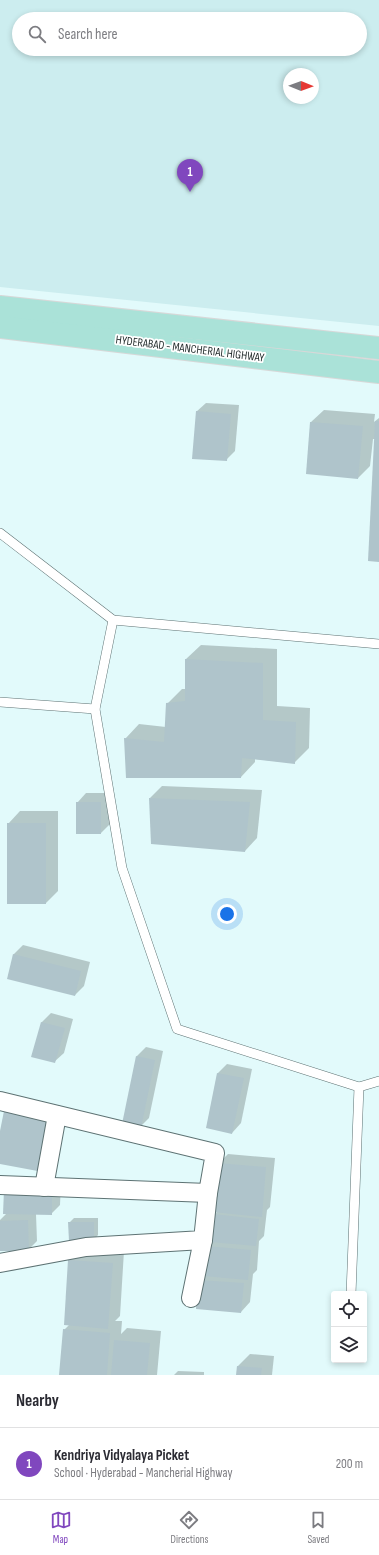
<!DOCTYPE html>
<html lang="en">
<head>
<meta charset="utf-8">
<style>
  body { margin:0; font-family:"Sofia Sans Condensed",sans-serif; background:#f2f2f3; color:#2b2b33 }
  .controls { position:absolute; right:12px; bottom:12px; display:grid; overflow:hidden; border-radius:4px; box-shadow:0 2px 6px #0003 }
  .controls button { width:36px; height:36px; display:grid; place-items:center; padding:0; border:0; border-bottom:1px solid #e1e1e2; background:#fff; color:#2b2b33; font:20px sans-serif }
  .compass { position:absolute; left:283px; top:68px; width:36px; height:36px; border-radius:50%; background:#fff; box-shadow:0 2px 6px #0003; rotate:91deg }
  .you { position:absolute; left:227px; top:914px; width:14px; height:14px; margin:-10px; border:3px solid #fff; border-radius:50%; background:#1a73e8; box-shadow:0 0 0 6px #1a73e833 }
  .badge { display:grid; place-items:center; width:26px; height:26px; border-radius:50%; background:#8047be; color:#fff; font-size:13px; font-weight:700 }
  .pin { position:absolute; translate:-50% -33px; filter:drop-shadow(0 1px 2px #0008) }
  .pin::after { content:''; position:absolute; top:21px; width:14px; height:12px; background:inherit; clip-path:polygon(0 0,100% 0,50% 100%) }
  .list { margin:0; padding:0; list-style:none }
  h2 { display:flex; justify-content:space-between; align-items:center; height:52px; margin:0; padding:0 16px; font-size:17px }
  h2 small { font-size:13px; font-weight:400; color:#7c7c81 }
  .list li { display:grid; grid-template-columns:26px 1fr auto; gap:12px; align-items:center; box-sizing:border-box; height:72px; padding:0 16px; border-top:1px solid #e1e1e2 }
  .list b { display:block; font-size:15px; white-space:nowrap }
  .list p { margin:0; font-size:13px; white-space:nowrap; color:#7c7c81 }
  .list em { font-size:13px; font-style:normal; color:#7c7c81 }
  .icon { flex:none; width:22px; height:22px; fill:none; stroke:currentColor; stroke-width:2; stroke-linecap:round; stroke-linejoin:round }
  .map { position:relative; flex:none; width:379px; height:1375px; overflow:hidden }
  .search { position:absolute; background:#fff; box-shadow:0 2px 6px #0003; left:12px; right:12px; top:12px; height:44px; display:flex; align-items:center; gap:10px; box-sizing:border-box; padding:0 14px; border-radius:22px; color:#7c7c81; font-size:15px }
  .sheet { height:124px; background:#fff }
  nav { display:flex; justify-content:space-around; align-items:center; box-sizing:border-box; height:56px; border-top:1px solid #e1e1e2; background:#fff; font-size:11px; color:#7c7c81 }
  nav a { display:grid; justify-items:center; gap:2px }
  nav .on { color:#8047be }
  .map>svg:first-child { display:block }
</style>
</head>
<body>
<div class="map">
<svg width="379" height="1375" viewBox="0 0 379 1375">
  <rect width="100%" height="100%" fill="#e2fafb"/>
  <path fill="#ccedef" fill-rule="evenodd" d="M0 0H379V326L0 287ZM19 19H360V49H19ZM289 74H313V98H289Z"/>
  <g fill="#0003">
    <path d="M206 403 239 405 235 451 226 460 196 412Z"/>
    <path d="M324 410 375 414 374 422 379 418V561L375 439H373L370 466 358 478 307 473 311 422Z"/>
    <path d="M201 645 277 649V706L310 708 309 748 294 763 255 759V762L241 777 125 739 139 724 166 727 167 704 182 689H186V659Z"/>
    <path d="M162 786 262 790 257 838 245 851 150 798Z"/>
    <path d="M86 793H110V824L101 833 77 803Z"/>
    <path d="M20 811H58V891L46 903H8V824Z"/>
    <path d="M23 945 90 962 84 986 75 995 8 978 14 954Z"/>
    <path d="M51 1013 73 1019 64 1053 54 1062 32 1056 42 1022Z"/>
    <path d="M146 1047 163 1051 149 1118 140 1127 137 1056Z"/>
    <path d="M227 1064 252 1069 241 1123 232 1133 207 1127 218 1073Z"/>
    <path d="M228 1154 275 1158 270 1207 267 1210 264 1236 259 1241 257 1270 253 1274 250 1302 241 1312 197 1308 214 1214 217 1212 219 1163Z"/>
    <path d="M61 1183 60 1205 51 1214H36L37 1241 28 1250H0V1220L7 1213Z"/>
    <path d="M74 1218H98V1235L94 1240 69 1223Z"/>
    <path d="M82 1248 124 1251 120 1316 115 1321H122L121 1334 127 1328 161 1331 157 1375H60L64 1330 69 1325V1261Z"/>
    <path d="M250 1354 274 1356 272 1375H237L238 1366Z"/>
    <path d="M178 1371 204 1372V1375H174Z"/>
  </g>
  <g fill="#afc4cb">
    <path d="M196 411 231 414 227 461 192 459Z"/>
    <path d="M375 421H379V562L368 561Z"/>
    <path d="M310 422 363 426 358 479 306 474Z"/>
    <path d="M185 659 263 663V720L296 722 295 764 242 758 241 778H126L124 738 164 742 166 703 185 701Z"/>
    <path d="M149 798 250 802 245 852 151 844Z"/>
    <rect x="76" y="802" width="25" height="32"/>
    <rect x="7" y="823" width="39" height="81"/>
    <path d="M13 954 81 971 75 996 7 979Z"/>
    <path d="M41 1022 65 1028 55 1063 31 1057Z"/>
    <path d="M136 1056 155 1060 141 1128 122 1124Z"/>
    <path d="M217 1073 244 1078 232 1134 206 1128Z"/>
    <path d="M4 1111 53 1120 43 1172 0 1164V1131Z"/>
    <path d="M218 1163 266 1167 262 1217 213 1212Z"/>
    <path d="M4 1190 52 1191V1215L3 1214Z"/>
    <path d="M213 1214 259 1219 256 1246 210 1242Z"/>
    <path d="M28 1220 29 1251H0V1221Z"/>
    <path d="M68 1222H94V1241H69Z"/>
    <path d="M206 1246 251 1250 248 1280 203 1276Z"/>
    <path d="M68 1260 113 1263 108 1329 64 1325Z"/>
    <path d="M198 1280 244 1283 241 1313 196 1309Z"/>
    <path d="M63 1329 110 1333 107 1375H59Z"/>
    <path d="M114 1340 150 1343 147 1375H111Z"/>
    <path d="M237 1366 262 1368 261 1375H236Z"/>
  </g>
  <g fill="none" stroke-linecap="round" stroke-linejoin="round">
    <g stroke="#5d7273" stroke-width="10">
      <g id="lane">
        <path d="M0 533 113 620 379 644"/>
        <path d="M113 620 95 709 122 868 177 1029 359 1087"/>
        <path d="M0 702 95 709"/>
        <path d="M351 1294 359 1087 379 1081"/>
      </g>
    </g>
    <g stroke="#5d7273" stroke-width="20">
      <g id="street">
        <path d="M0 1101 215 1153 208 1193 203 1240 86 1247 0 1263"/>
        <path d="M0 1185 208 1193"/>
        <path d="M44 1187 57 1115"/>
        <path d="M191 1298 203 1240"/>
      </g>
    </g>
    <g stroke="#d7d8d8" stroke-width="24">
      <g id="primary">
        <path d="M0 307 379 348"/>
        <path d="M0 327 379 372"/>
      </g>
    </g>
    <use href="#lane" stroke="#fff" stroke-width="9"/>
    <use href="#street" stroke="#fff" stroke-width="18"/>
    <use href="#primary" stroke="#aae2d8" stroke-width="22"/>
  </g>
  <g text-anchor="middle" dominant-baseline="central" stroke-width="3.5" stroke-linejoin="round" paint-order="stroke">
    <g font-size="12" fill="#1f2828" stroke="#fff">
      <text transform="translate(190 349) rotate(7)">HYDERABAD - MANCHERIAL HIGHWAY</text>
    </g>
  </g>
</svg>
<div class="controls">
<button><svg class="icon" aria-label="locate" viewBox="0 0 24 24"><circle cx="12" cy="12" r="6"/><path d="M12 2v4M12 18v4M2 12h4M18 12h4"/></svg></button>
<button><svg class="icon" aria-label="layers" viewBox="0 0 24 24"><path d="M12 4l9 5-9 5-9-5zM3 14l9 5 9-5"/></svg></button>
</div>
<svg class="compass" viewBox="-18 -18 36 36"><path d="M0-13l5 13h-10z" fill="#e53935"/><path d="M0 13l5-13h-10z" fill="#7c7c81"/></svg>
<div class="you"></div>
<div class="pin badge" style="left:190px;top:192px">1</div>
<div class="search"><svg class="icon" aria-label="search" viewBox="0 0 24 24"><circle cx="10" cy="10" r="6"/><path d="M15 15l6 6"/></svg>Search here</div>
</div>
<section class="sheet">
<h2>Nearby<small></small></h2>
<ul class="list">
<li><span class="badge">1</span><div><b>Kendriya Vidyalaya Picket</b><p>School · Hyderabad - Mancherial Highway</p></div><em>200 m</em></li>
</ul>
</section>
<nav>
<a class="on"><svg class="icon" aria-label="map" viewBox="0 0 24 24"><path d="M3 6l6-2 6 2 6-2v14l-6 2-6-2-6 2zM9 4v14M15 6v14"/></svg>Map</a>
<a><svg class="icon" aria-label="directions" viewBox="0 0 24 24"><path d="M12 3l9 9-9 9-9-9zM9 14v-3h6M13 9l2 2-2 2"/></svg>Directions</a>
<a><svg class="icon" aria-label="saved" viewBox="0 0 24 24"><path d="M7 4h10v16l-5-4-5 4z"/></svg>Saved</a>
</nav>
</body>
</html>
